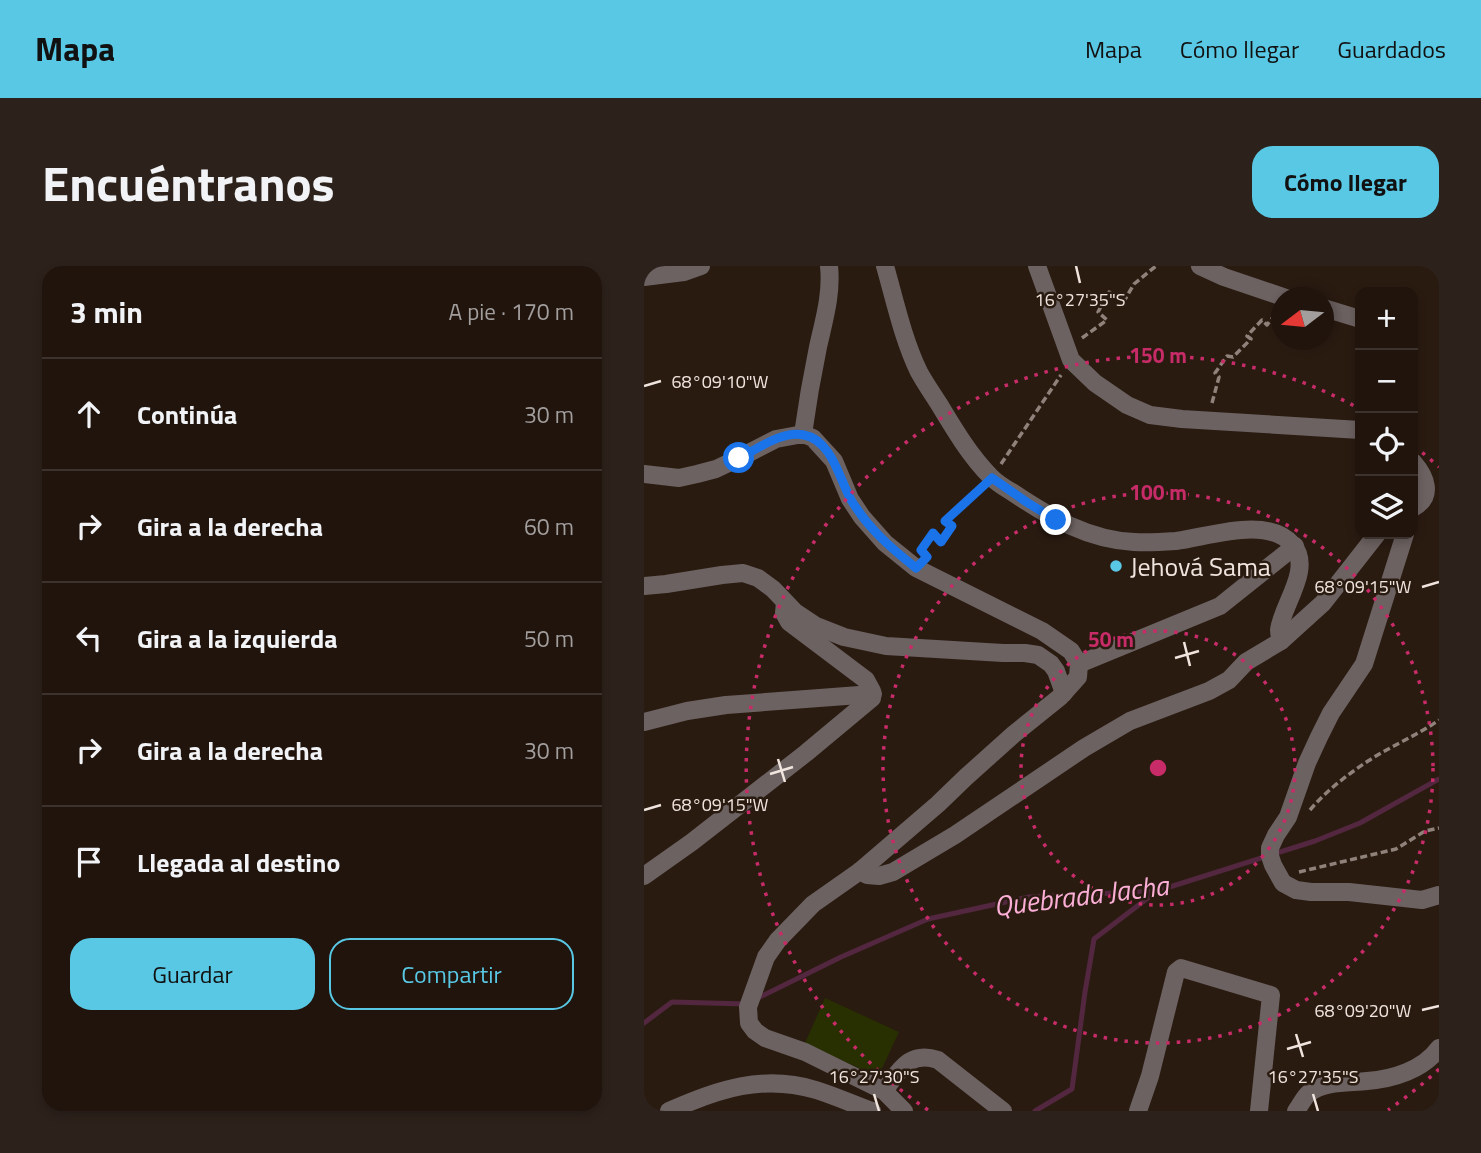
<!DOCTYPE html>
<html lang="es">
<head>
<meta charset="utf-8">
<style>
  body { margin:0; font-family:"Titillium Web",sans-serif; background:#2d211b; color:#f1f3f6 }
  .controls { position:absolute; right:21px; top:21px; display:grid; overflow:hidden; border-radius:14px; box-shadow:0 4px 10px #0003 }
  .controls button { width:63px; height:63px; display:grid; place-items:center; padding:0; border:0; border-bottom:2px solid #3d332e; background:#20140d; color:#f1f3f6; font:35px sans-serif }
  .compass { position:absolute; left:627px; top:21px; width:63px; height:63px; border-radius:50%; background:#20140d; box-shadow:0 4px 10px #0003; rotate:254deg }
  .stop { position:absolute; width:21px; height:21px; margin:-16px; border:5px solid #1a73e8; border-radius:50%; background:#fff }
  .stop.end { background:#1a73e8; border-color:#fff; box-shadow:0 2px 7px #0008 }
  .list { margin:0; padding:0; list-style:none }
  h2 { display:flex; justify-content:space-between; align-items:center; height:91px; margin:0; padding:0 28px; font-size:30px }
  h2 small { font-size:23px; font-weight:400; color:#a29e9d }
  .list li { display:grid; grid-template-columns:46px 1fr auto; gap:21px; align-items:center; box-sizing:border-box; height:112px; padding:0 28px; border-top:2px solid #3d332e }
  .list b { display:block; font-size:26px; white-space:nowrap }
  .list em { font-size:23px; font-style:normal; color:#a29e9d }
  .actions { display:flex; gap:14px; padding:21px 28px }
  .actions a { flex:1; padding:16px 0; border:2px solid #59c8e4; border-radius:21px; text-align:center; font-size:24px; color:#59c8e4 }
  .actions .main { background:#59c8e4; color:#111 }
  .icon { flex:none; width:38px; height:38px; fill:none; stroke:currentColor; stroke-width:2; stroke-linecap:round; stroke-linejoin:round }
  .map { position:relative; flex:none; width:795px; height:845px; overflow:hidden; border-radius:21px }
  header { display:flex; align-items:center; gap:42px; box-sizing:border-box; height:98px; padding:0 35px; background:#59c8e4; color:#111 }
  header strong { font-size:33px }
  nav { display:flex; gap:38px; margin-inline-start:auto; font-size:24px }
  .intro { display:flex; align-items:center; justify-content:space-between; box-sizing:border-box; height:168px; padding:0 42px }
  h1 { margin:0; font-size:49px }
  .button { padding:18px 32px; border-radius:21px; background:#59c8e4; color:#111; font-size:24px; font-weight:700 }
  main { display:flex; gap:42px; padding:0 42px }
  aside { flex:1; background:#20140d; border-radius:21px; box-shadow:0 4px 10px #0003 }
  .map>svg:first-child { display:block }
</style>
</head>
<body>
<header>
<strong>Mapa</strong>
<nav><a>Mapa</a><a>Cómo llegar</a><a>Guardados</a></nav>
</header>
<div class="intro"><h1>Encuéntranos</h1><a class="button">Cómo llegar</a></div>
<main>
<aside>
<h2>3 min<small>A pie · 170 m</small></h2>
<ul class="list">
<li><svg class="icon" aria-label="ahead" viewBox="0 0 24 24"><path d="M12 20V5M6 11l6-6 6 6"/></svg><div><b>Continúa</b></div><em>30 m</em></li>
<li><svg class="icon" aria-label="right" viewBox="0 0 24 24"><path d="M7 20v-9h11M14 6l5 5-5 5"/></svg><div><b>Gira a la derecha</b></div><em>60 m</em></li>
<li><svg class="icon" aria-label="left" viewBox="0 0 24 24"><path d="M17 20v-9H6M10 6l-5 5 5 5"/></svg><div><b>Gira a la izquierda</b></div><em>50 m</em></li>
<li><svg class="icon" aria-label="right" viewBox="0 0 24 24"><path d="M7 20v-9h11M14 6l5 5-5 5"/></svg><div><b>Gira a la derecha</b></div><em>30 m</em></li>
<li><svg class="icon" aria-label="arrive" viewBox="0 0 24 24"><path d="M6 21V4h12l-3 4 3 4H6"/></svg><div><b>Llegada al destino</b></div></li>
</ul>
<div class="actions"><a class="main">Guardar</a><a>Compartir</a></div>
</aside>
<div class="map">
<svg width="795" height="845" viewBox="0 0 795 845">
  <rect width="100%" height="100%" fill="#2a1b11"/>
  <path fill="#282f00" d="M181 732 255 766 234 811 161 777Z"/>
  <g fill="none" stroke-linecap="round" stroke-linejoin="round">
    <g stroke="#53273f" stroke-width="5">
      <path d="M114 732 197 691 284 653 385 631 513 625 671 575 716 557 795 513"/>
      <path d="M0 757 28 736 102 738"/>
      <path d="M391 845 428 823 441 726 450 673 513 625"/>
    </g>
    <g stroke="#8f827a" stroke-width="3.5" stroke-dasharray="7 3.5" stroke-linecap="butt">
      <path d="M438 72 463 54 454 46 465 26 479 37 490 18 512 0"/>
      <path d="M568 137 575 111 571 107 583 90 589 91 607 73 603 70 618 54 623 59 633 46"/>
      <path d="M357 198 417 109"/>
      <path d="M279 286 277 284 289 267 297 276 308 260 301 255 336 223"/>
      <path d="M666 544C682 525 703 509 724 495 747 480 772 470 795 454"/>
      <path d="M655 606 752 583 781 565 795 562"/>
    </g>
    <g stroke="#6c6261" stroke-width="18">
      <path d="M241 0C251 35 259 73 275 106 281 117 288 127 295 138 310 163 326 190 347 211 353 217 361 222 368 226 405 251 445 274 490 276 504 277 518 276 532 275 564 271 624 249 649 279 669 303 638 339 635 364 635 368 636 371 637 375"/>
      <path d="M393 0 427 94 451 117 483 139 506 149 538 153 716 164"/>
      <path d="M556 0 580 11 642 32"/>
      <path d="M0 11 40 6 57 0"/>
      <path d="M680 42 716 53"/>
      <path d="M159 168C163 139 168 110 174 81 180 54 188 28 185 0"/>
      <path d="M769 196C782 211 790 230 769 242"/>
      <path d="M0 208 35 212 53 208 72 203 95 192 132 173 159 168 169 172 190 195 206 233 218 251 241 277 272 302 398 365 427 385 435 398 434 411 416 431 370 468 322 511 294 538 216 605 169 638 134 674 122 691 104 741 105 757 111 765 121 772 161 786 240 825 260 845"/>
      <path d="M761 268 720 398 687 447 675 471 663 497 644 551 632 569 626 582V590L629 599 639 617 652 624 667 626H705L778 634 795 629"/>
      <path d="M0 320 22 318 78 309 99 307 114 312 129 323 151 346 172 360 200 371 242 380 359 387H381L394 389 407 398 412 405 420 427"/>
      <path d="M435 398 576 340 651 280"/>
      <path d="M0 456 43 445 82 439 229 428"/>
      <path d="M216 605 223 609 235 610 249 606 311 569 440 482 486 455 565 425 585 414 602 396 637 375 679 337 733 268"/>
      <path d="M0 610 48 576 162 487 228 432V425L222 414 145 356 140 347 141 337"/>
      <path d="M240 825C255 805 265 784 294 794L359 845"/>
      <path d="M25 845C74 823 119 808 172 824 191 830 209 838 228 845"/>
      <path d="M494 845 506 810 532 706 537 702 627 729 615 845"/>
      <path d="M652 845C656 840 660 831 665 827 680 815 704 817 723 815 749 813 779 804 795 782"/>
    </g>
  </g>
  <g fill="none" stroke-linecap="round" stroke-linejoin="round">
    <path stroke="#1a73e8" stroke-width="9" d="M95 192C114 183 138 164 160 169 187 174 195 211 206 232 209 238 214 244 218 250 234 271 251 285 272 302L283 291 277 284 289 267 297 276 308 260 301 255 348 212 384 237 412 254"/>
  </g>
  <path fill="none" stroke="#f0e5de" stroke-width="2.5" d="M432 0 436 17M0 120 17 115M778 321 795 316M540 376 546 400M531 392 555 385M134 493 141 516M126 508 149 501M0 544 17 539M778 744 795 740M652 768 659 791M643 783 667 776M230 828 235 845M669 828 674 845"/>
  <g fill="none" stroke="#c72c68" stroke-width="3.5" stroke-dasharray="3.5 7">
    <circle cx="514" cy="502" r="137"/>
    <circle cx="514" cy="502" r="275"/>
    <path d="M795 803A412 412 0 0 1 744 844M284 844A412 412 0 0 1 714 142M770 180A412 412 0 0 1 795 201"/>
  </g>
  <circle fill="#59c8e4" stroke="#2a1b11" stroke-width="2.5" cx="472" cy="300" r="7"/>
  <g text-anchor="middle" dominant-baseline="central" stroke-width="5" stroke-linejoin="round" paint-order="stroke">
    <g font-size="26" fill="#f0e5de" stroke="#2a1b11" text-anchor="start">
      <text x="486" y="300">Jehová Sama</text>
    </g>
    <g font-size="28" font-style="italic" fill="#fcafd6" stroke="#2a1b11">
      <text transform="translate(437 629) rotate(-7)">Quebrada Jacha</text>
    </g>
  </g>
  <g font-size="18" text-anchor="middle" fill="#f0e5de" stroke="#2a1b11" stroke-width="5" stroke-linejoin="round" paint-order="stroke">
    <text x="436" y="40">16°27'35"S</text>
    <text x="76" y="122">68°09'10"W</text>
    <text x="719" y="327">68°09'15"W</text>
    <text x="76" y="545">68°09'15"W</text>
    <text x="719" y="751">68°09'20"W</text>
    <text x="230" y="817">16°27'30"S</text>
    <text x="669" y="817">16°27'35"S</text>
  </g>
  <circle cx="514" cy="502" r="10" fill="#c72c68" stroke="#2a1b11" stroke-width="3.5"/>
  <g font-size="21" text-anchor="middle" font-weight="bold" fill="#c72c68" stroke="#2a1b11" stroke-width="5" stroke-linejoin="round" paint-order="stroke">
    <text x="514" y="97">150 m</text>
    <text x="514" y="234">100 m</text>
    <text x="467" y="381">50 m</text>
  </g>
</svg>
<div class="controls">
<button>+</button>
<button>−</button>
<button><svg class="icon" aria-label="locate" viewBox="0 0 24 24"><circle cx="12" cy="12" r="6"/><path d="M12 2v4M12 18v4M2 12h4M18 12h4"/></svg></button>
<button><svg class="icon" aria-label="layers" viewBox="0 0 24 24"><path d="M12 4l9 5-9 5-9-5zM3 14l9 5 9-5"/></svg></button>
</div>
<svg class="compass" viewBox="-18 -18 36 36"><path d="M0-13l5 13h-10z" fill="#e53935"/><path d="M0 13l5-13h-10z" fill="#a29e9d"/></svg>
<div class="stop" style="left:95px;top:192px"></div>
<div class="stop end" style="left:412px;top:254px"></div>
</div>
</main>
</body>
</html>
